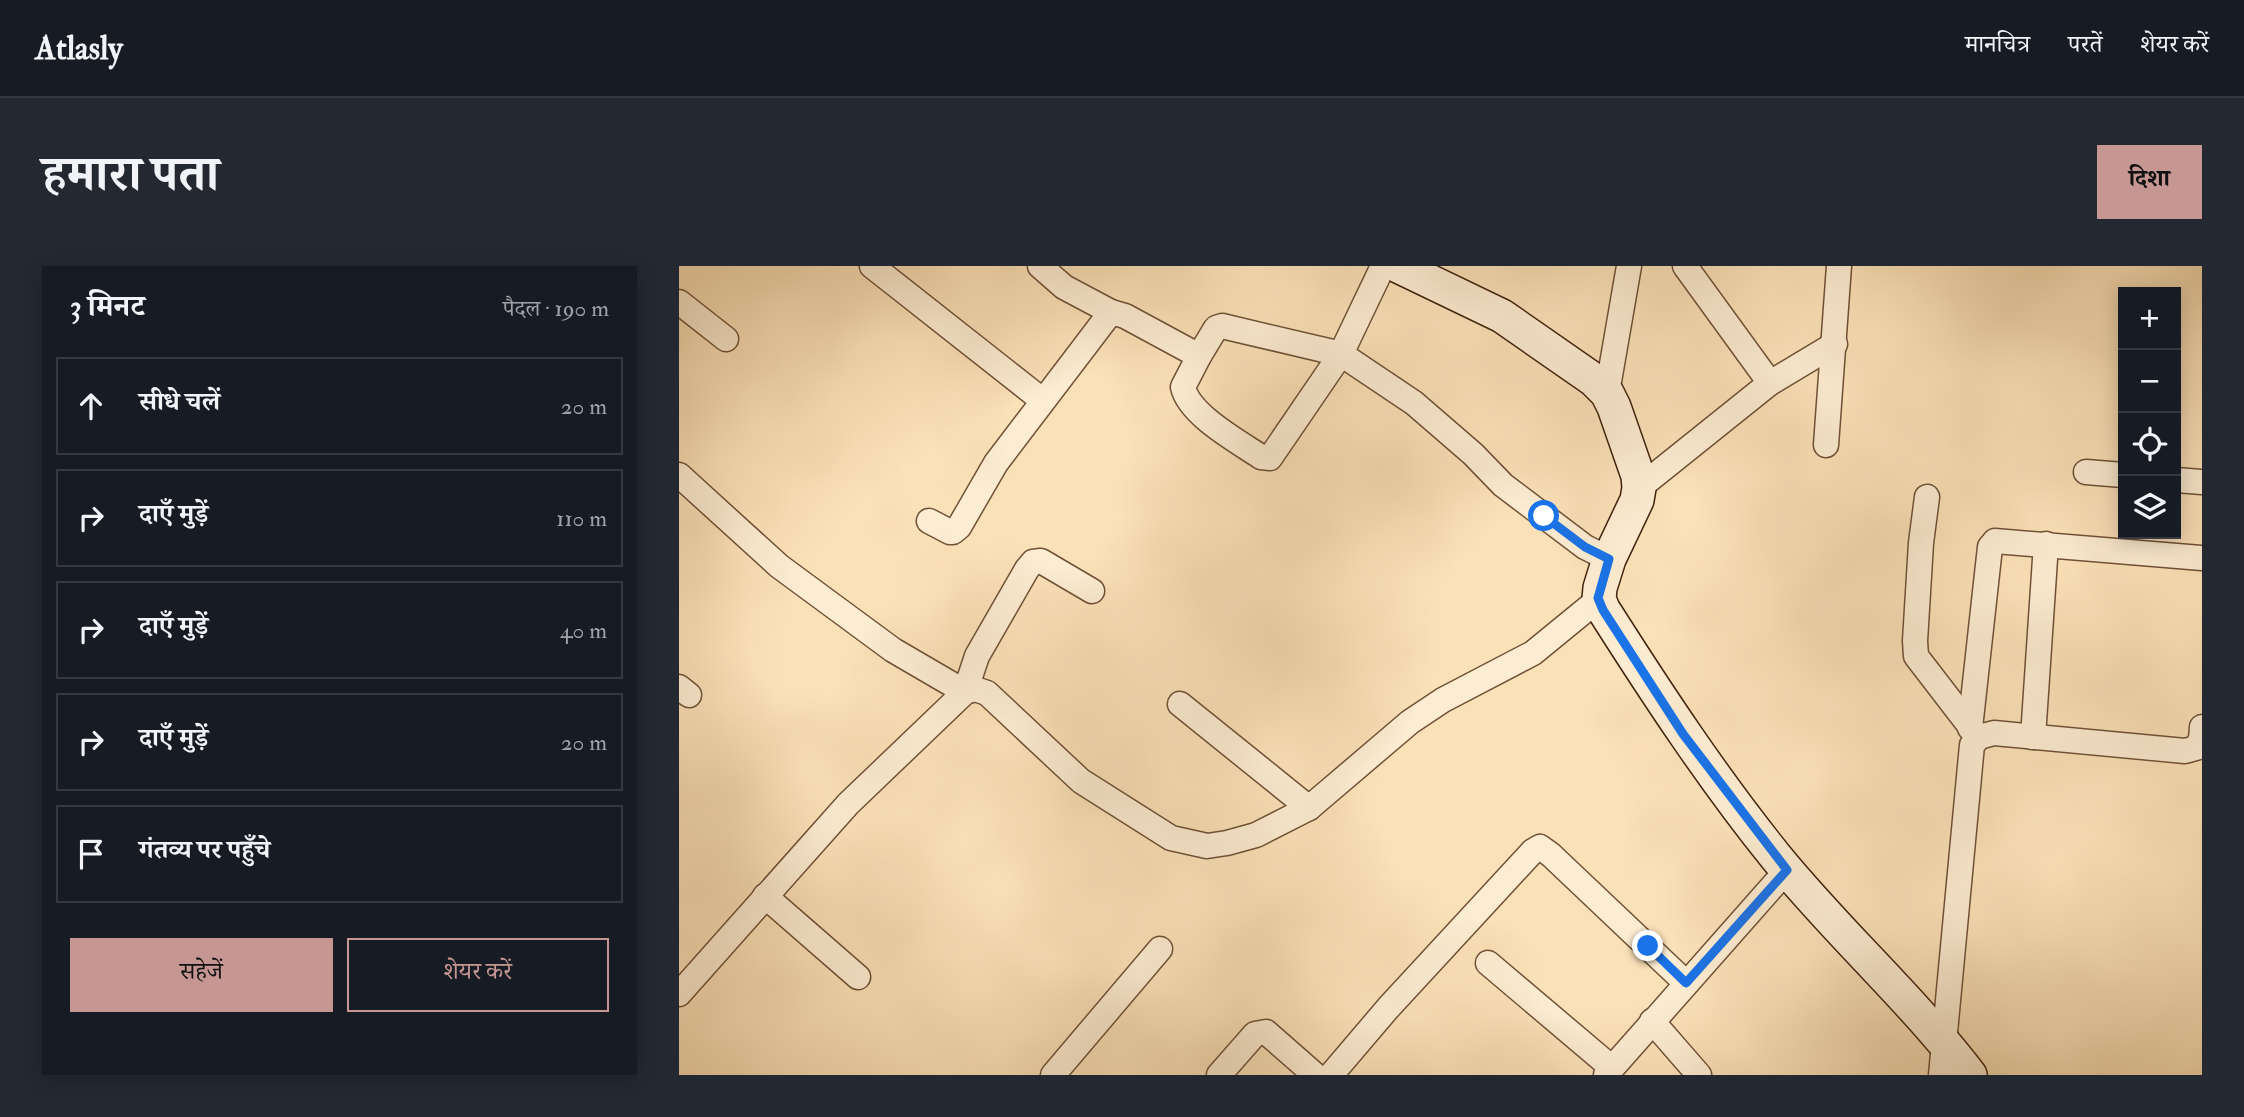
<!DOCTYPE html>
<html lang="hi">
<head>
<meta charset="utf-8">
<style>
  body { margin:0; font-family:"IM FELL Double Pica","Noto Serif Devanagari",serif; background:#242831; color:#f1f3f6 }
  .controls { position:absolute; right:21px; top:21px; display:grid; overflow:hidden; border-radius:0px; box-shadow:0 4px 18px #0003 }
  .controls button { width:63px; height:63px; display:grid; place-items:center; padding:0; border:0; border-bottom:2px solid #363941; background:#171b24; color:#f1f3f6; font:35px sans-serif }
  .stop { position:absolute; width:21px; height:21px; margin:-16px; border:5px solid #1a73e8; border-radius:50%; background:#fff }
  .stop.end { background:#1a73e8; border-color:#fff; box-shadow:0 2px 7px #0008 }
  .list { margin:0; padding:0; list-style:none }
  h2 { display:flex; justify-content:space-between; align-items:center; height:91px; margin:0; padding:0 28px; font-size:30px }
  h2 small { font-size:23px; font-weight:400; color:#9ea1a6 }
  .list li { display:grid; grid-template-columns:46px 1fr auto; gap:21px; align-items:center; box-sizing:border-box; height:98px; margin:0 14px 14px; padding:0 14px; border:2px solid #363941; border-radius:0px }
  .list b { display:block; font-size:26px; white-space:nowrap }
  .list em { font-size:23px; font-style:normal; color:#9ea1a6 }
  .actions { display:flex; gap:14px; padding:21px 28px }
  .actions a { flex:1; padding:16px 0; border:2px solid #c59692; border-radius:0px; text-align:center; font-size:24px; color:#c59692 }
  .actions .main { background:#c59692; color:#111 }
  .icon { flex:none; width:38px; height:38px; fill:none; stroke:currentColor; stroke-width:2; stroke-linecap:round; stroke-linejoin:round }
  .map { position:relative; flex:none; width:1523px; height:809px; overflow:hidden; border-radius:0px }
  header { display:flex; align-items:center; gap:42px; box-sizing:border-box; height:98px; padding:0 35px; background:#171b24; border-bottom:2px solid #363941 }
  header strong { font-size:33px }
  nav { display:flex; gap:38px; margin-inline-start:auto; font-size:24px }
  .intro { display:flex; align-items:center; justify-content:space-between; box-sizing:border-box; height:168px; padding:0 42px }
  h1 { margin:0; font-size:49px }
  .button { padding:18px 32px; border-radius:0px; background:#c59692; color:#111; font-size:24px; font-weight:700 }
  main { display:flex; gap:42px; padding:0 42px }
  aside { flex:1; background:#171b24; border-radius:0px; box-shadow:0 4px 18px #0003 }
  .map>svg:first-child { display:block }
</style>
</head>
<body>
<header>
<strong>Atlasly</strong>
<nav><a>मानचित्र</a><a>परतें</a><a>शेयर करें</a></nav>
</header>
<div class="intro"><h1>हमारा पता</h1><a class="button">दिशा</a></div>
<main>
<aside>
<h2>3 मिनट<small>पैदल · 190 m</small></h2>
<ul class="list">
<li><svg class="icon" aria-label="ahead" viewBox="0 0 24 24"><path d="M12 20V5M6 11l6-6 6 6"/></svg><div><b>सीधे चलें</b></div><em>20 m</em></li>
<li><svg class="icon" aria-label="right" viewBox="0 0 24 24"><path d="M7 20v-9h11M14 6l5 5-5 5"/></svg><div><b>दाएँ मुड़ें</b></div><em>110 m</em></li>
<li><svg class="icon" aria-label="right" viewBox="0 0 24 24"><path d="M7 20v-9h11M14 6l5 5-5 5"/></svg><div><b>दाएँ मुड़ें</b></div><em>40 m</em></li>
<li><svg class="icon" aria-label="right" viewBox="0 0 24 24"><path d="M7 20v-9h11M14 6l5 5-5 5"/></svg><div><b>दाएँ मुड़ें</b></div><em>20 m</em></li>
<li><svg class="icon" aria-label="arrive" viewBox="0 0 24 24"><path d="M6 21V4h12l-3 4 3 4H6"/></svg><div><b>गंतव्य पर पहुँचे</b></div></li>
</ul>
<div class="actions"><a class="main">सहेजें</a><a>शेयर करें</a></div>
</aside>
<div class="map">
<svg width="1523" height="809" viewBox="0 0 1523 809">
  <rect width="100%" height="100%" fill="#fbe1b8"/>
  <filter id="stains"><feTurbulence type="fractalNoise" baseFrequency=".00286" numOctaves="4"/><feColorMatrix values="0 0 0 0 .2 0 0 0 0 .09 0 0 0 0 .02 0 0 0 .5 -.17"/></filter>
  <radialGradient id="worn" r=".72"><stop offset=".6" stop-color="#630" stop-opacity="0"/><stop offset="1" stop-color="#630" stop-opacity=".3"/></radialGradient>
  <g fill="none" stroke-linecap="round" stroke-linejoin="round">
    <g stroke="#705137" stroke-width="27">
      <g id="street">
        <path d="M193 0 363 134"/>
        <path d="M361 0 385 21 432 46"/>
        <path d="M1006 0 1091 117"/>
        <path d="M0 36 47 73"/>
        <path d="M520 90 504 121C510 149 560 176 582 191L591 192 662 88 704 0"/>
        <path d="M928 127 950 0"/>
        <path d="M1147 179 1160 0"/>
        <path d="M1407 206 1444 209"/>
        <path d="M0 209 100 300 214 384 286 426 298 390 348 303 354 296 362 295 413 325"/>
        <path d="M1497 214 1523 216"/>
        <path d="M960 222 1091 117 1156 78"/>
        <path d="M1248 231 1242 277 1236 375 1237 390 1297 468"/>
        <path d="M250 255 271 266H274L280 261 317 197 432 46 446 50 520 90 537 62 543 60 662 88 735 137 794 188 824 219 906 281 930 293"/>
        <path d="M0 421 10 429"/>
        <path d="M501 438 630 542"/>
        <path d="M1291 462 1311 281 1316 275 1523 292"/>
        <path d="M1354 471 1367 278"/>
        <path d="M86 630 179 711"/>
        <path d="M809 697 933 802"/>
        <path d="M0 728 169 538 286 426 296 423 308 427 402 515 492 572 528 580 548 577 577 569 630 542 731 456 764 434 854 387 920 333"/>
        <path d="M973 755 1020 809"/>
        <path d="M374 809 481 683"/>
        <path d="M540 809 576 768 587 766 636 809"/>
        <path d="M652 809 709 742 854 585 861 581 872 589 1007 717"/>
        <path d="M927 809 1108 604"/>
        <path d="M1262 809 1293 479 1300 471 1315 467 1506 485 1517 482 1522 473 1523 461"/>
      </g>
    </g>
    <g stroke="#41210c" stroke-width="36">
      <path id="secondary" d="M719 0 823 50 915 114 928 127 935 141 959 210 960 222 958 234 930 293 921 322 920 333 924 343C978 428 1034 513 1097 591 1159 667 1232 732 1291 809"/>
    </g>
    <use href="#street" stroke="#fcecd1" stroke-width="24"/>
    <use href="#secondary" stroke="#fcecd1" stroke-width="33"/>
  </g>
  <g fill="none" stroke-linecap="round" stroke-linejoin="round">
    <path stroke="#1a73e8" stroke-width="9" d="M865 250 906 281 930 293 919 332 924 344 1004 468 1108 604 1007 717 969 680"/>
  </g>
  <rect width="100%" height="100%" filter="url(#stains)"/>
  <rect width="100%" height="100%" fill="url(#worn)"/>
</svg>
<div class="controls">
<button>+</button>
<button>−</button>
<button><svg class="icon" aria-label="locate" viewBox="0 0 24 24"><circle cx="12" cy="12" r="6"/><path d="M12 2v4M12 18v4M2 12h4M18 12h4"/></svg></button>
<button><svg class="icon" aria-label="layers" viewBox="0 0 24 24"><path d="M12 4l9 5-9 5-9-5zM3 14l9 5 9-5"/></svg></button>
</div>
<div class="stop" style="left:865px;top:250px"></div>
<div class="stop end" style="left:969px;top:680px"></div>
</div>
</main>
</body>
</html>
